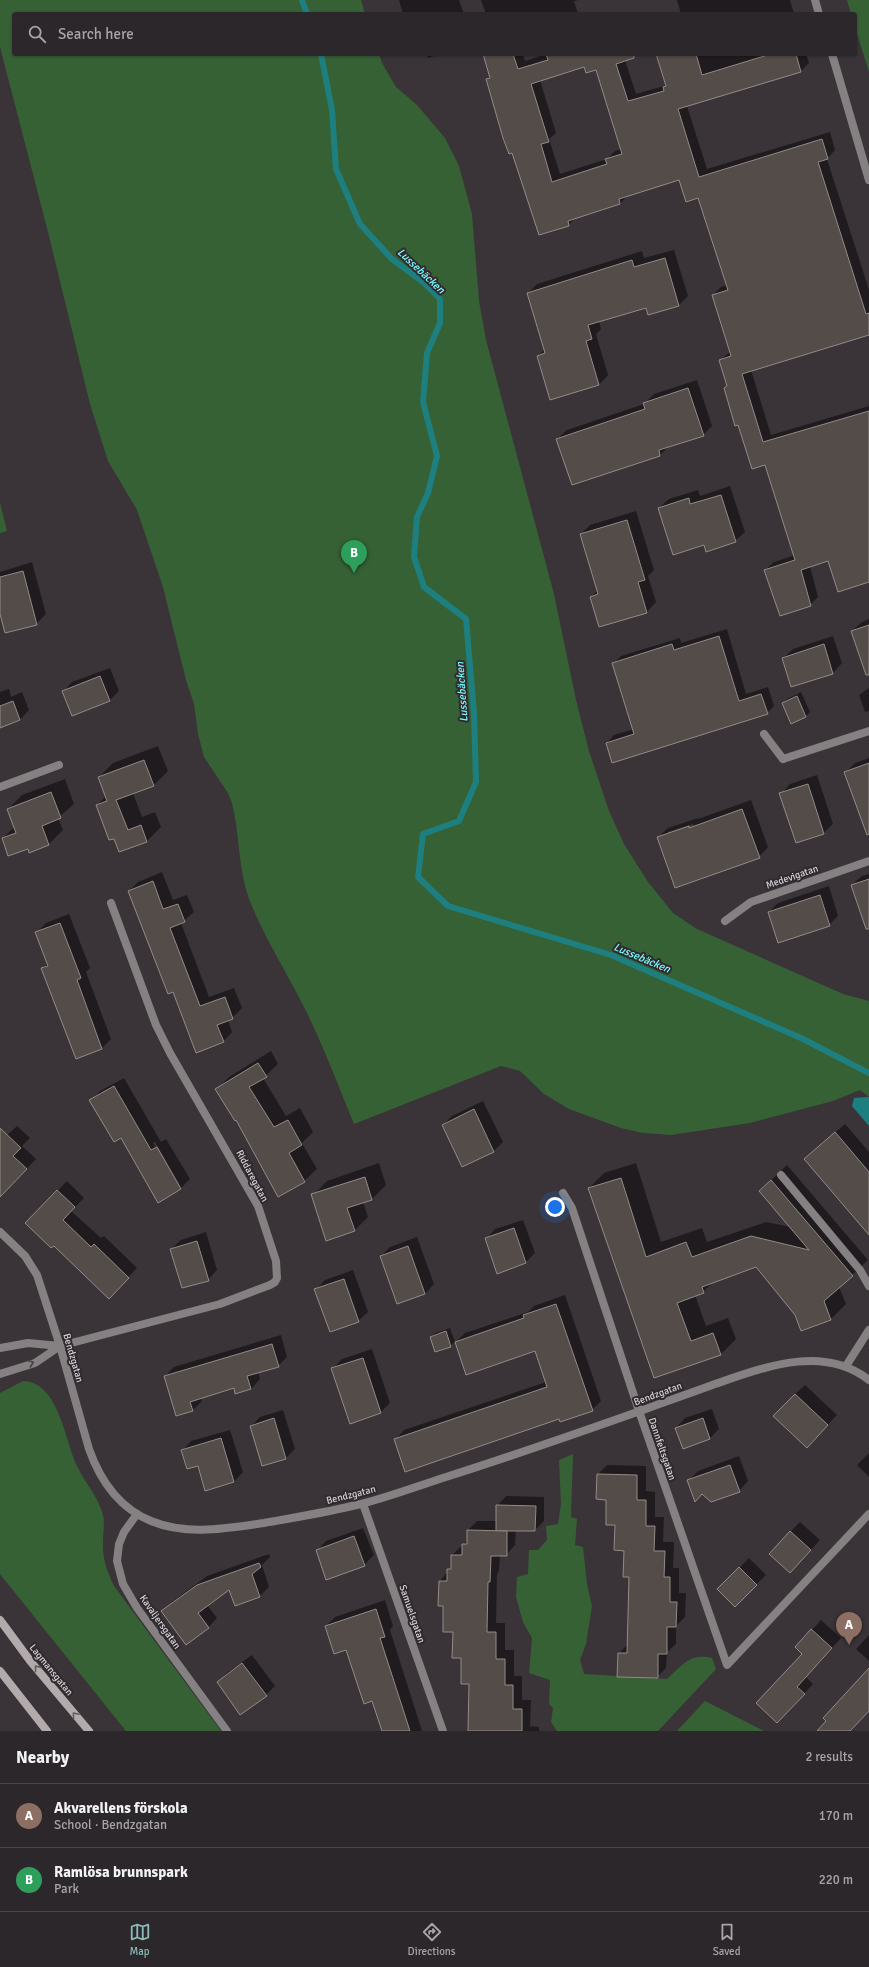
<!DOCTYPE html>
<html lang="en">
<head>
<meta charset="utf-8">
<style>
  body { margin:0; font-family:Signika,sans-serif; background:#383337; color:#f1f3f6 }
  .you { position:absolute; left:555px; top:1207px; width:14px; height:14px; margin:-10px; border:3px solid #fff; border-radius:50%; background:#1a73e8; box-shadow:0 0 0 6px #1a73e833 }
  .badge { display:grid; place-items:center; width:26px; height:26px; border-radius:50%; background:#8bbbb9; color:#fff; font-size:13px; font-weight:700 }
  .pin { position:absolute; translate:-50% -33px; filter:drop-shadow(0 1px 2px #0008) }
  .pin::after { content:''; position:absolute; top:21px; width:14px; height:12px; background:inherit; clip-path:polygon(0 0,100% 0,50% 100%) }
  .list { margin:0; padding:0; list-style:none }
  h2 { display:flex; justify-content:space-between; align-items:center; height:52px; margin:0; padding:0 16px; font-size:17px }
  h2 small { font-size:13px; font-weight:400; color:#a6a5a9 }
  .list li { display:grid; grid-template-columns:26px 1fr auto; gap:12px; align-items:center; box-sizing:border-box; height:64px; padding:0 16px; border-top:1px solid #484447 }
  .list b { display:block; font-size:15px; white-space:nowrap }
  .list p { margin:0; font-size:13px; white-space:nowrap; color:#a6a5a9 }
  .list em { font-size:13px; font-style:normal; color:#a6a5a9 }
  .icon { flex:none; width:22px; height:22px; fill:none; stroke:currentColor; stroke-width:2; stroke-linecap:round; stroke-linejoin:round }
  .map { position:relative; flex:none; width:869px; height:1731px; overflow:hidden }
  .search { position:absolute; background:#2c272b; box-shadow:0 1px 3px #0004; left:12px; right:12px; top:12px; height:44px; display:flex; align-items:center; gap:10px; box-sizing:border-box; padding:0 14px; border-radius:4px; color:#a6a5a9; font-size:15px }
  .sheet { height:180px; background:#2c272b }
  nav { display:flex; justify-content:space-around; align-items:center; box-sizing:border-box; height:56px; border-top:1px solid #484447; background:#2c272b; font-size:11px; color:#a6a5a9 }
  nav a { display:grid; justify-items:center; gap:2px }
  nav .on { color:#8bbbb9 }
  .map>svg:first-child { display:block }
</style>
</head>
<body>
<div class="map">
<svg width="869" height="1731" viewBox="0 0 869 1731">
  <rect width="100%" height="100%" fill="#3a3439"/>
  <g fill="#366135">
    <path d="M0 0H361L365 14H14V54H379L382 63 396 87 417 105 445 138 459 166 472 214 479 301 486 340 554 594 576 700 589 751 609 811 624 844 648 882 673 913 697 929 843 994 869 1001V1097L860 1090 833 1101 750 1123 671 1135 660 1134 643 1133 621 1128 569 1109 544 1094 520 1071 501 1066 354 1124C338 1085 323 1045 304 1007 286 971 264 937 249 899 238 868 240 835 232 803L228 793 204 757 198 734 194 704 186 680 163 587 137 510 108 461 90 404 48 232 0 47Z"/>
    <path d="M847 0H869V72L855 27V14H851Z"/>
    <path d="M0 503 7 531 0 533Z"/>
    <path d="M23 1381C59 1382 65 1441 77 1466 85 1483 98 1496 103 1515 105 1524 103 1533 103 1542 102 1558 107 1571 114 1586L221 1731H126L0 1574V1393Z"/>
    <path d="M573 1454 571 1517 577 1519 575 1545 583 1547 587 1584 592 1606 586 1644 580 1660 584 1674 667 1679C683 1665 689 1653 712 1658L716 1669 658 1731H557L551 1722 553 1708 549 1704 550 1680 529 1673 532 1638 523 1622 516 1597 517 1577 528 1574 529 1550H538L547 1540 546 1526 558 1524 561 1504 559 1460Z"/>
    <path d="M705 1701 764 1731H677Z"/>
  </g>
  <path fill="#1e7f80" d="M869 1097V1126L852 1106 854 1098Z"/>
  <g fill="#0007" fill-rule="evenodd">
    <path d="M399 0H459L464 14H403Z"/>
    <path d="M481 0H579L574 1 578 14H486Z"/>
    <path d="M677 0H790L794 14H681Z"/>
    <path d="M427 54H440L428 58Z"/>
    <path d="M497 54H523L525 61 547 54H623L636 94 667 85 657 54H806L809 63 801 71 687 106 707 169 830 132 835 150 827 159 869 290V334L751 370 771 435 869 406V582L829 560 810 566 818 597 810 605 765 570 774 562 795 555 765 464 739 424 725 388 728 385 720 360 731 351 713 295 721 287 727 285 699 197 680 178 628 195 620 204 575 218 569 225 513 152 487 79 490 75ZM584 66 596 69 622 149 615 151 607 159 560 174 549 139 556 133 540 80Z"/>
    <path d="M674 250 688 296 679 305 649 313 647 307 599 321 601 329 596 334 608 375 599 385 538 356 545 349 528 293 537 284 642 251 644 258Z"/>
    <path d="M697 380 712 426 703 435 669 446 660 455 572 484 557 439 567 430 644 404 654 394Z"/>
    <path d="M730 486 745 532 735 541 704 544 659 508 669 499 698 490 700 496Z"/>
    <path d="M636 511 654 570 648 576 656 602 647 612 591 597 598 590 581 534 590 525Z"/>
    <path d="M32 562 46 614 36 624 0 610V572Z"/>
    <path d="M869 619V671L852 631 862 622Z"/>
    <path d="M727 629 746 694 768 687 774 706 767 713 607 743 614 735 634 729 614 663 621 656 680 638 681 643Z"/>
    <path d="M833 636 842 663 833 673 792 686 783 658 793 649Z"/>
    <path d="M110 668 119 691 109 701 63 692 72 682Z"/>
    <path d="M869 688V711L865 712 859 695Z"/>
    <path d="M9 689 11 697 22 692 29 710 20 720 0 727V692Z"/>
    <path d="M801 692 810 712 806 716 792 722 783 703 787 699Z"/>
    <path d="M158 746 168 771 154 785 133 793 142 817 155 812 161 827 147 841 119 851 114 838 97 805 106 796 99 777 113 763Z"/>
    <path d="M869 758V819L846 772 855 763Z"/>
    <path d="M817 775 833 824 824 833 797 842 781 794 790 784Z"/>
    <path d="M65 779 74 804 58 818 63 830 49 844 30 851 28 847 3 838 14 827 8 809 22 795Z"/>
    <path d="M751 800 768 847 759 857 658 837 668 828 698 818V819ZM693 824 694 826 668 834V832Z"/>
    <path d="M162 872 173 900 187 895 194 912 181 923 209 997 234 988 242 1008 232 1018 228 1020 232 1032 223 1042 173 991 129 891 138 882Z"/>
    <path d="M869 874V911L852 885 862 876Z"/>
    <path d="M829 886 838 916 829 925 769 912 778 903Z"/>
    <path d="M69 914 90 968 86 972 111 1039 102 1048 77 1058 42 969 48 963 36 933 46 923Z"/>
    <path d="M271 1051 278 1064 263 1078 286 1116 300 1108 313 1132 302 1143 317 1169 304 1181 236 1119 217 1089 229 1077Z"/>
    <path d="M124 1078 161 1142 166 1139 190 1179 181 1188 158 1201 121 1137 91 1101 100 1091ZM155 1142 181 1187H179L153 1143Z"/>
    <path d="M483 1101 503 1142 494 1151 462 1166 443 1125 452 1116Z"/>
    <path d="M845 1124 869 1152V1233L815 1150Z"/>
    <path d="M17 1126 30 1138 22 1146 36 1159 0 1196V1142Z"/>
    <path d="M379 1163 386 1185 372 1199 363 1202 368 1217 354 1231 313 1195 327 1181Z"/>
    <path d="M636 1163 661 1242 702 1228 707 1242 766 1222 791 1227 760 1191 787 1165 868 1260 839 1287 846 1304 830 1320 796 1314 757 1266 714 1281 703 1292 695 1295 706 1326 728 1318 736 1339 721 1354 655 1377 589 1188 604 1173Z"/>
    <path d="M67 1181 84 1198 71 1211 101 1238 104 1236 137 1268 109 1297 54 1244 27 1223Z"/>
    <path d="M523 1220 535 1253 525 1263 486 1239 495 1229Z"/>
    <path d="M206 1232 217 1270 208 1280 171 1249 181 1240Z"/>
    <path d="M417 1237 434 1284 425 1294 381 1256 390 1247Z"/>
    <path d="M353 1270 368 1312 358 1321 316 1289 325 1280Z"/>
    <path d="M565 1295 601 1401 592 1410 560 1418 395 1440 404 1430 546 1382 536 1350 456 1342 465 1333 528 1312 534 1306Z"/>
    <path d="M450 1328 455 1342 450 1346 431 1337 435 1333Z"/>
    <path d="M281 1335 287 1357 278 1366 258 1372 260 1379 251 1389 234 1387 201 1398 202 1401 193 1410 165 1376 174 1367Z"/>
    <path d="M372 1349 390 1403 381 1412 332 1369 342 1359Z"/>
    <path d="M805 1385 837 1415 816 1437 795 1394Z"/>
    <path d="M712 1409 719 1429 710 1438 676 1428 685 1418Z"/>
    <path d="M283 1410 295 1449 286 1458 262 1465 251 1426 260 1417Z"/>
    <path d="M230 1430 243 1472 234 1482 198 1465 182 1451 191 1441Z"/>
    <path d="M869 1453V1477L857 1465Z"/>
    <path d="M739 1456 748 1481 739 1491 688 1481 698 1471Z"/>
    <path d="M607 1465 646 1466V1491L655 1492V1517H664L663 1542H674L673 1568H679V1593H686L685 1617 676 1626V1644L667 1652 666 1668 657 1677 619 1653 628 1644 630 1576 625 1550 598 1474Z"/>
    <path d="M506 1496 544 1497V1521L535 1530H516L515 1545 506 1555H500L499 1571 497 1574 496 1623H505V1650H514V1676H522V1700H531L530 1726 539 1727V1731H469L470 1683 444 1605 440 1581 452 1566V1555L468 1540V1530L477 1521H497V1506Z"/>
    <path d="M800 1522 820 1540 799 1563 790 1532Z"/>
    <path d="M363 1528 374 1555 364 1565 317 1551 326 1541Z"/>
    <path d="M269 1554 270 1557 262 1565 269 1587 260 1596 236 1605 230 1589 207 1605 217 1618 209 1627 196 1609 162 1612 172 1602 207 1576Z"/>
    <path d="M749 1558 766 1575 735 1605 719 1589Z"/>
    <path d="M385 1600 393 1626 390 1630 422 1731H383L372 1700 346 1648 326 1626 335 1617Z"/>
    <path d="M821 1620 841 1638 806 1677 813 1684 787 1712 812 1630Z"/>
    <path d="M869 1635V1661L856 1649Z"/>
    <path d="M252 1655 275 1686 266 1695 218 1682 227 1673Z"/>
  </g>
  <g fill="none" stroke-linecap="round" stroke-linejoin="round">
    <g stroke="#1e7f80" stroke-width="6">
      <path d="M302 0 307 14"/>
      <path d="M321 54 332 110 336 169 360 224 392 259 423 282 440 299V323L427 353 423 402 437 456 428 493 417 517 414 557 424 587 466 619 474 713 476 782 459 821 423 834 418 877 448 906 611 955 801 1038 869 1073"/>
    </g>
  </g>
  <g fill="#544c48" stroke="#938b86" fill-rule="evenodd">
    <path d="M483 54H513L518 69 548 60 546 54H634V58L616 64 628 101 664 91 663 87 666 86 656 54H696L702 75 771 54H796L801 72 678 109 699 177 822 139 828 159 818 162 866 314 869 313V335L742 374 763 442 869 411V582L838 592 828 561 801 570 811 606 780 616 764 570 795 560 765 465 752 469 738 425 735 426 724 388 727 386 719 360 731 356 712 295 728 290 698 198 686 202 679 180 619 199 620 204 568 221 569 226 539 235 512 153 509 154 503 138 486 79 490 78ZM584 67 586 73 596 70 622 154 605 159 607 164 552 182 541 144 549 142 531 84Z"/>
    <path d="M665 258 679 306 648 315 646 308 588 325 592 339 586 341 599 385 550 400 537 356 545 353 527 293 632 260 634 267Z"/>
    <path d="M688 388 704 436 659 450 660 456 572 485 556 439 645 409 643 403Z"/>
    <path d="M721 495 736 542 706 552 704 545 673 555 658 508 689 498 690 504Z"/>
    <path d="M627 520 645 580 638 582 647 613 599 627 590 597 598 594 580 534Z"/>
    <path d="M23 571 37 625 5 633 0 614V577Z"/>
    <path d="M869 625V675H866L851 631Z"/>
    <path d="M719 636 739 701 761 694 768 714 612 763 606 743 634 734 612 663 672 644 674 650Z"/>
    <path d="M824 644 833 674 791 687 782 658Z"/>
    <path d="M100 676 110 701 72 716 62 691Z"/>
    <path d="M797 696 806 717 791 724 782 703Z"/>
    <path d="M13 701 20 720 0 728V706Z"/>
    <path d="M144 760 154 786 116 800 128 830 141 825 147 842 119 852 114 839 109 840 96 805 107 801 98 777Z"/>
    <path d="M869 763V834L867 835 844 772Z"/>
    <path d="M808 784 824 834 796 843 779 793Z"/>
    <path d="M51 792 61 818 42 826 49 845 29 853 28 849 8 856 2 838 16 833 7 809Z"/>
    <path d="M742 809 760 858 675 888 657 837 689 826V828Z"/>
    <path d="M869 879V929H866L851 885Z"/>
    <path d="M153 881 163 909 178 904 185 922 170 928 200 1006 225 997 233 1019 217 1025 224 1042 196 1053 173 992 168 994 128 891Z"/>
    <path d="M820 895 830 926 778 943 768 912Z"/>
    <path d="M60 923 81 978 77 980 102 1049 76 1059 41 968 48 966 35 932Z"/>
    <path d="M258 1063 267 1077 249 1087 274 1127 288 1120 302 1145 289 1153 305 1182 278 1197 236 1120 235 1121 215 1089Z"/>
    <path d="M114 1086 151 1150 157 1147 181 1189 158 1203 121 1138 114 1142 89 1100Z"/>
    <path d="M474 1109 494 1152 462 1167 442 1125Z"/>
    <path d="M0 1128 21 1148 13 1156 27 1169 0 1197Z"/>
    <path d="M835 1132 869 1172V1235L804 1159Z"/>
    <path d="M365 1177 372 1200 347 1208 355 1231 326 1241 311 1194Z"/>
    <path d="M621 1178 646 1257 686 1242 692 1257 751 1236 809 1250 759 1191 771 1180 853 1276 824 1301 831 1320 801 1331 795 1315 756 1267 702 1287 704 1293 677 1303 691 1341 713 1333 721 1355 654 1378 588 1188Z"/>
    <path d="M57 1190 75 1207 63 1220 91 1247 94 1244 129 1278 109 1299 54 1246 51 1248 25 1223Z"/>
    <path d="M514 1228 526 1263 497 1274 485 1238Z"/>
    <path d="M197 1241 209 1281 182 1288 170 1249Z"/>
    <path d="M408 1246 425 1294 397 1304 380 1256Z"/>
    <path d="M344 1279 359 1322 330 1332 314 1289Z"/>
    <path d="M556 1304 593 1411 560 1422 559 1419 405 1472 394 1439 547 1387 535 1351 466 1375 455 1342 524 1318 523 1315Z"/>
    <path d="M446 1331 451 1347 435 1352 430 1337Z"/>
    <path d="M272 1344 279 1367 247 1376 251 1389 235 1394 234 1388 190 1402 193 1411 176 1416 164 1376Z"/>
    <path d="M363 1358 381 1413 350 1424 331 1368Z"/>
    <path d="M795 1394 828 1425 807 1448 773 1416Z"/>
    <path d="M274 1418 286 1459 262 1466 250 1426Z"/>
    <path d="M703 1418 710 1439 683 1449 675 1428Z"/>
    <path d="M221 1438 234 1482 205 1491 198 1466 187 1469 181 1450Z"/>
    <path d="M730 1465 740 1492 711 1502 702 1494 695 1502 687 1480Z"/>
    <path d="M597 1474 637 1475V1500H646V1526H655L654 1551H665L664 1577H670V1602H677L676 1627H667V1654H658V1678L617 1677 618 1653H627L629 1577H623L624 1551 614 1550 615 1525H606V1500L596 1499Z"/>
    <path d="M496 1505 536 1506 535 1531H496Z"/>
    <path d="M467 1530 507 1531V1556H491L490 1582H488L487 1632H496V1659H505V1685H513V1709H522V1731H468L469 1684H461V1658H452L453 1632H443V1606H438L439 1581H447V1569H451V1555H462V1544H467Z"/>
    <path d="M790 1531 811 1550 790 1573 769 1554Z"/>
    <path d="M354 1536 365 1566 326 1580 316 1550Z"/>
    <path d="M259 1563 261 1567 252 1574 260 1597 235 1606 229 1590 198 1613 209 1628 186 1645 161 1611 197 1585Z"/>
    <path d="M739 1567 757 1585 735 1607 717 1589Z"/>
    <path d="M376 1609 385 1637 380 1638 410 1731H382L372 1701 364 1704 346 1650 334 1654 325 1626Z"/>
    <path d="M811 1629 832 1648 797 1687 805 1694 777 1723 756 1703 802 1654 795 1647Z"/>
    <path d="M242 1663 267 1696 240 1715 217 1682Z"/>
    <path d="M869 1668V1711L850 1731H817L826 1721 823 1718Z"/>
  </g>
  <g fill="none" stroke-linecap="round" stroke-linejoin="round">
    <g stroke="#858081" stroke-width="8">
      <path d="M764 734 783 759"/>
      <path d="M781 1175 860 1270 869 1286"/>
      <path d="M846 1366 869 1330"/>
    </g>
    <g stroke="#858081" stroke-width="8">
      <path d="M815 0 819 14"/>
      <path d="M832 54 869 180"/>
      <path d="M783 759 869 731"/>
      <path d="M0 787 59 765"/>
      <path d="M725 921 751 902 869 861"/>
      <path d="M563 1193 572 1208 639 1411 727 1665 869 1514"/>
      <path d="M0 1232 25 1256 37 1275 60 1346 89 1449C100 1480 119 1508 151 1521 187 1536 228 1528 264 1523 297 1517 329 1512 361 1504 389 1497 418 1486 446 1477 512 1456 578 1433 643 1410 667 1401 691 1393 715 1384 765 1367 823 1344 869 1380"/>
      <path d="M0 1348 28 1343 60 1346"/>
      <path d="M0 1374 35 1363 60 1346 220 1304 270 1285 275 1282 277 1278 276 1261 258 1206 170 1053 156 1025 111 903"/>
      <path d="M363 1504 443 1731"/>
      <path d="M137 1514 124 1532 119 1544 117 1561 123 1584 137 1608 227 1731"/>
    </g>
    <g stroke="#b2aaab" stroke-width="8">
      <path d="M0 1620 31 1662 89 1731"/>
      <path d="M0 1671 47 1731"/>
    </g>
  </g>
  <defs><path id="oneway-chevron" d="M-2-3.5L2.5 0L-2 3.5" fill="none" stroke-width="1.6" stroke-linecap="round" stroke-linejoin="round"/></defs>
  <use stroke="#454044" href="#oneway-chevron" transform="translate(31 1363) rotate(-20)"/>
  <g stroke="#645d61">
    <use href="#oneway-chevron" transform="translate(37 1668) rotate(-129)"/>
    <use href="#oneway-chevron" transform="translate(75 1715) rotate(-130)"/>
  </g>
  <g text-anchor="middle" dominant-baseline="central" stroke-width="4" stroke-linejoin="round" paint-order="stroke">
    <g font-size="10" fill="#d5d1d5" stroke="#302a2f">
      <text transform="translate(792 877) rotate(-19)">Medevigatan</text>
      <text transform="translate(252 1176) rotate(62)">Riddaregatan</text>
      <text transform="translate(73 1358) rotate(74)">Bendzgatan</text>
      <text transform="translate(658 1394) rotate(-20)">Bendzgatan</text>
      <text transform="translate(662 1449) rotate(71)">Dannfeltsgatan</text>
      <text transform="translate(351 1495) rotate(-14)">Bendzgatan</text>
      <text transform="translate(412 1614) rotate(71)">Samuelsgatan</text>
      <text transform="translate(160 1622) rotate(55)">Kavaljersgatan</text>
      <text transform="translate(51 1670) rotate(51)">Lagmansgatan</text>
    </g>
    <g font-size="11" font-style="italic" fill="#7afbfc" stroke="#302a2f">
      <text transform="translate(421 271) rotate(43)">Lussebäcken</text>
      <text transform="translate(462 692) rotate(-94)">Lussebäcken</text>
      <text transform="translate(642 958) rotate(23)">Lussebäcken</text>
    </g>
  </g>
</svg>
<div class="you"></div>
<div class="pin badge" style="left:849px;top:1645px;background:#8d6e63">A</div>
<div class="pin badge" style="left:354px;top:573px;background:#2e9e5b">B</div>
<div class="search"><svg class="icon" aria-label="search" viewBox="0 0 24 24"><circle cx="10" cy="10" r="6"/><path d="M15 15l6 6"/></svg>Search here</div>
</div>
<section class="sheet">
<h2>Nearby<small>2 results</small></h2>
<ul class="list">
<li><span class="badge" style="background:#8d6e63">A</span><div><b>Akvarellens förskola</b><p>School · Bendzgatan</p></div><em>170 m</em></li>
<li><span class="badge" style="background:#2e9e5b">B</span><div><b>Ramlösa brunnspark</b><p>Park</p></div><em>220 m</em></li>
</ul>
</section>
<nav>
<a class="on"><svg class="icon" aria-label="map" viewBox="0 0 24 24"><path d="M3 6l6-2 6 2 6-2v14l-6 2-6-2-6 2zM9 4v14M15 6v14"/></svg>Map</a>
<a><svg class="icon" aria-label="directions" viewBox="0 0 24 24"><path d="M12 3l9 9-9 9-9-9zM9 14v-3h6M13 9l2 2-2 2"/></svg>Directions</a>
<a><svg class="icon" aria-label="saved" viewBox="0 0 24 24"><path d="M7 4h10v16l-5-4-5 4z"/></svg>Saved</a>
</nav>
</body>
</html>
